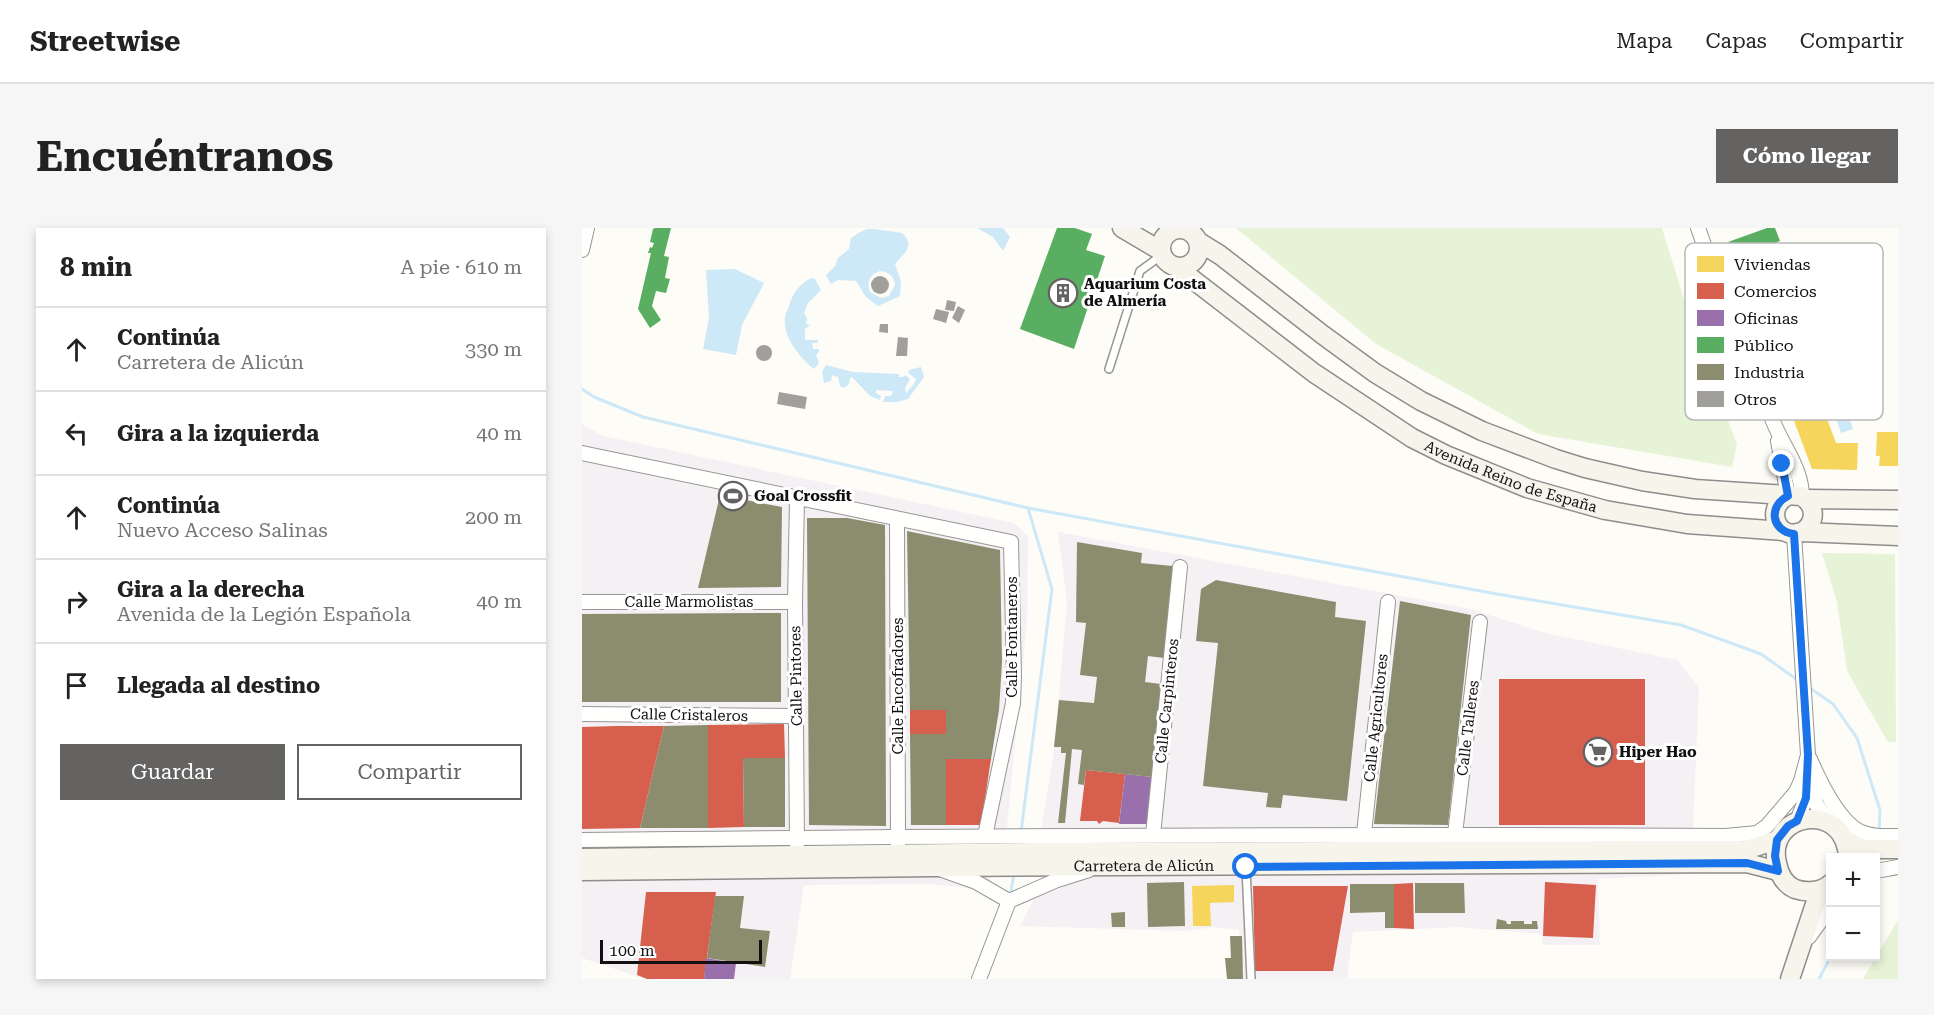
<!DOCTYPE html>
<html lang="es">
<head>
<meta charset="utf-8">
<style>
  body { margin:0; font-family:"Roboto Serif",serif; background:#f6f6f6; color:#222 }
  .controls { position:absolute; right:18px; bottom:18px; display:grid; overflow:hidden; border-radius:0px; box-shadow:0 3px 9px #0003 }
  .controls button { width:54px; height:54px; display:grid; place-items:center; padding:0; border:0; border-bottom:2px solid #e0e0e0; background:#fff; color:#222; font:30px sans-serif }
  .scale { position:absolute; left:18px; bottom:15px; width:162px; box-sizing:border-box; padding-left:6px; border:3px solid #111; border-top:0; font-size:16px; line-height:21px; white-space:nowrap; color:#111; -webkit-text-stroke:4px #fff; paint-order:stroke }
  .stop { position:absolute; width:18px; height:18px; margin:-14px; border:4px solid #1a73e8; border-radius:50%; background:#fff }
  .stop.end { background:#1a73e8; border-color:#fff; box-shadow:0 2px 6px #0008 }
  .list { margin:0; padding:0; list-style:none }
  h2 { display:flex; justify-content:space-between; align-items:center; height:78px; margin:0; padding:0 24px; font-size:26px }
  h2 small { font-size:20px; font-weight:400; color:#767676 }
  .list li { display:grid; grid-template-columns:39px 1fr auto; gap:18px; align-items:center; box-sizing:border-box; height:84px; padding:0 24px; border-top:2px solid #e0e0e0 }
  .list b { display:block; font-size:22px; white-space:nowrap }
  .list p { margin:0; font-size:20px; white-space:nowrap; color:#767676 }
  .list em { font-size:20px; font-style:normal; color:#767676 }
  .actions { display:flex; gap:12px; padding:18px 24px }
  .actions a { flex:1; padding:14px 0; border:2px solid #646362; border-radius:0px; text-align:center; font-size:21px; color:#646362 }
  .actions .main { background:#646362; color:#fff }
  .icon { flex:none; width:33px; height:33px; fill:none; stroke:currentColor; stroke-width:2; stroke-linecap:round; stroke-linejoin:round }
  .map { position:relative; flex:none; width:1316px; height:751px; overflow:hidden; border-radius:0px }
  header { display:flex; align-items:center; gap:36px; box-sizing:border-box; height:84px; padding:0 30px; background:#fff; border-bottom:2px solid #e0e0e0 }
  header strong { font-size:28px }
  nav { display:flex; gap:33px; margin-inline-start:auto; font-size:21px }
  .intro { display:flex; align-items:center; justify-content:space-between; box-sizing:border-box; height:144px; padding:0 36px }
  h1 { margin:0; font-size:42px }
  .button { padding:15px 27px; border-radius:0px; background:#646362; color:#fff; font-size:21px; font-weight:700 }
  main { display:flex; gap:36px; padding:0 36px }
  aside { flex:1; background:#fff; border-radius:0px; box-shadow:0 3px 9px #0003 }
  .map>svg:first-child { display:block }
</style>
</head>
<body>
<header>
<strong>Streetwise</strong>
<nav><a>Mapa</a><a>Capas</a><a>Compartir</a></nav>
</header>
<div class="intro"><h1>Encuéntranos</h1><a class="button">Cómo llegar</a></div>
<main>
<aside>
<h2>8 min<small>A pie · 610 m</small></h2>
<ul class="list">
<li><svg class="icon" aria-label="ahead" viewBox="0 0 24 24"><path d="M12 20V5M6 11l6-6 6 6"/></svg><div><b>Continúa</b><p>Carretera de Alicún</p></div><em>330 m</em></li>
<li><svg class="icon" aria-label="left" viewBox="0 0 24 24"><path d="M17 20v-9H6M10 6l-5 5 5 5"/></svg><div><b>Gira a la izquierda</b></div><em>40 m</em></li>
<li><svg class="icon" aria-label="ahead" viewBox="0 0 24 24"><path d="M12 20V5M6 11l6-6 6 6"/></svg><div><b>Continúa</b><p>Nuevo Acceso Salinas</p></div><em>200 m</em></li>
<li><svg class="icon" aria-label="right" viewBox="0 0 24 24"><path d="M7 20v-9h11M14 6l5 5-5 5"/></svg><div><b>Gira a la derecha</b><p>Avenida de la Legión Española</p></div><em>40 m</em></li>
<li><svg class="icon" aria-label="arrive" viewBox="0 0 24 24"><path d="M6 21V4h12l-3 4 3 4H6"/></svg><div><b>Llegada al destino</b></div></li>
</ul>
<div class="actions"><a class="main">Guardar</a><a>Compartir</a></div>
</aside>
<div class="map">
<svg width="1316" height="751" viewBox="0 0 1316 751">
  <rect width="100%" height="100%" fill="#fdfcf7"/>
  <g fill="#f5f0f3">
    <path d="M0 196 21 208 432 295 446 308 445 392 425 599 405 662 349 656 222 657 208 751H63L0 730Z"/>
    <path d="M476 304 889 381 963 405 1095 432 1117 459 1109 646 1016 651 1018 717H961L959 706 876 699 771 704 765 751H661L657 702 633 699 602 703 438 698 458 659 460 597 472 522 485 375Z"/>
  </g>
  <g fill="#e7f3d7">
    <path d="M654 0H1080L1114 110 1155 216 1150 239 956 206 794 116Z"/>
    <path d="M1240 325 1313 326 1314 514H1306L1265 443 1255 374Z"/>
    <path d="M1316 692V751H1281L1312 699Z"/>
  </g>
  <g fill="#cde8f7" fill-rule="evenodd">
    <path d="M395 0H421L428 9 421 23 411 9Z"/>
    <path d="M285 1H293L320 5C334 18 322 25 313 36L319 54 318 68 296 78 284 69 274 53 256 52 249 56 244 47 253 38 256 30 267 21 269 10 278 4ZM298 43C307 44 312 48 313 57L307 68 299 70 288 64C284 54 288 46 298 43Z"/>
    <path d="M153 41 182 55 160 97 154 127 121 121 127 90 124 42Z"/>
    <path d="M229 50 233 51 239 62 226 75 222 85 225 90 224 96 228 97 223 101V112H236V115H230L231 121H237V124L234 127 237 135 232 141C218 130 200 108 203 89 204 84 207 79 208 75 212 63 218 56 229 50Z"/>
    <path d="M244 137 271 144 317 146V149H321L323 147 328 151 323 160 324 165 332 156 334 151 326 145 327 142 339 139 342 149 326 171 314 174H301L303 168H309L311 163 294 162V165L299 168 298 172 288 168 270 149 268 150 267 156 262 160 258 158 256 149 250 147 249 153 242 155 240 144Z"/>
    <path d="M1263 178 1271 201 1259 205 1251 182Z"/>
  </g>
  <g fill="#f6d55c">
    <path d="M1207 144 1284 147 1288 152 1287 171 1237 169 1254 215H1276L1275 242 1230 241 1196 150 1207 151Z"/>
    <path d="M1295 204H1316V238H1297L1298 228H1294Z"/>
    <path d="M652 657V674L628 675 629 698H611L610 658Z"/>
  </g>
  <g fill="#d6604d">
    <rect x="917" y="451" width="146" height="146"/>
    <rect x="328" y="482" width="36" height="24"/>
    <path d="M202 496 203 530H161L162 599 126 600V497Z"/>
    <path d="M35 498H82L58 600 0 601V499Z"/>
    <path d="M364 531H409L399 597H364Z"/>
    <path d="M504 542 543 546 537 595 521 593 517 596 515 593H498Z"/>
    <path d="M963 654 1014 657 1011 710 961 708Z"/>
    <path d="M831 655 832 701 812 700V656Z"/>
    <path d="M671 658H766L751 743H673Z"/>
    <path d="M64 664H134L122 751H65L55 747Z"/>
  </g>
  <g fill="#9970ab">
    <path d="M543 546 570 549 565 596H537Z"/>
    <path d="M124 730 154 735 152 751H122Z"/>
  </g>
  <g fill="#5aae61">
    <path d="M73 0H89L82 28 87 29 83 50 88 51 84 65 74 63 70 78 79 92 68 100 56 81 69 25H66L68 19 70 20 72 15 68 14 71 1Z"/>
    <path d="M475 0H493L510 6 504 22 523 28 492 121 438 101Z"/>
    <path d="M1185 0H1193L1198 13 1170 23 1178 46 1160 52 1146 14Z"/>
  </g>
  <g fill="#8c8c6e">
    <path d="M138 267 200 279 199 359 116 360Z"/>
    <path d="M225 290H265L303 297 304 598 227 597Z"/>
    <path d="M325 303 418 322 420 434 417 482 409 531H364V597H329L328 506H364V482H328Z"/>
    <path d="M495 314 560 325 559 335 591 338 582 430 566 428 563 454 579 456 570 549 504 542 502 557 496 556 500 522 490 521 483 595H476L484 525H479V519H472L477 472 512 475 515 449 498 447 504 395 494 394Z"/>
    <path d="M634 352 754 374 753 389 784 393 765 573 701 567 699 580 684 579 686 565 621 558 636 415 614 413 619 361Z"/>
    <path d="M818 373 889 387 866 597 792 596Z"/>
    <path d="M199 385V474H0V386Z"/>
    <path d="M126 497V600H58L82 498Z"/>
    <path d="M161 530H203V599H162Z"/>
    <path d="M602 654 603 698 566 699 565 655Z"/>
    <path d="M833 655H882L883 685H833Z"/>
    <path d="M768 656H812V700H803V684L768 685Z"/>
    <path d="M133 668H162L158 700 188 703 183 739 125 730Z"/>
    <path d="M543 684V699H530L529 685Z"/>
    <path d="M915 691 924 693 925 696H929V693H942V696H950V693H955L956 701H914Z"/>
    <path d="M648 708H660L661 751H645L643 730H649Z"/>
  </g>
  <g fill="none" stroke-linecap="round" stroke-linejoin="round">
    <g stroke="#cde8f7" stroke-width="3">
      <path d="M0 161 12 169 61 189 446 280 915 366 1099 397 1179 426 1217 453"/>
      <path d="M1225 458 1251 476 1275 510 1298 582 1297 604"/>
      <path d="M439 604 470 361 446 280"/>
      <path d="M1294 659 1296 646"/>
      <path d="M428 669 432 646"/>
      <path d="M1237 751 1249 728"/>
    </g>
  </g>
  <g fill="#a19f9c">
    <circle cx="298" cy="57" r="9"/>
    <path d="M365 72 374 74 372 83 363 82Z"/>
    <path d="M376 78 383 82 377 95 370 90Z"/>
    <path d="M354 81 367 84 364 95 351 91Z"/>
    <path d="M298 96H306V105L297 104Z"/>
    <path d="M316 109 326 110 325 128H314Z"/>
    <circle cx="182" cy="125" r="8"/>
    <path d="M197 164 225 169 223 181 195 176Z"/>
  </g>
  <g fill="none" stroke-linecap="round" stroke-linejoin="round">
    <g stroke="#979795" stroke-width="10">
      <g id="lane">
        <path d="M527 141 558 43 580 27"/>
        <path d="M664 640 669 751"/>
      </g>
    </g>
    <g stroke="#979795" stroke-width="16">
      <g id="street">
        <path d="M1116 0C1139 65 1164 129 1191 193 1201 219 1220 240 1220 269"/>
        <path d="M0 22 5 0"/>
        <path d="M1196 213 1206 268"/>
        <path d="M0 225 429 314 432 449 431 475 403 608"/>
        <path d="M315 291 316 617"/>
        <path d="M1212 306 1226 527 1224 570 1215 593"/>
        <path d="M0 374H213"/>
        <path d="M0 486 214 488"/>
        <path d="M1228 531C1237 552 1257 594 1279 604 1291 609 1303 608 1316 608"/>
        <path d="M1229 556 1234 576 1248 595"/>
        <path d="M782 606 806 374"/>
        <path d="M873 606 898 394"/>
        <path d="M571 607 598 339"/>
        <path d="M0 612C381 608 762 605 1144 608L1175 605 1185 598 1214 564 1219 553 1226 527"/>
        <path d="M215 616 213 374 215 270"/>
        <path d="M360 642 394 654 427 673 475 652 507 642"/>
        <path d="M1294 643 1316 639"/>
        <path d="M1227 709 1248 680"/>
        <path d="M397 751 427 673"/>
      </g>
    </g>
    <g stroke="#8e8d8b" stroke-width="21">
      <g id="secondary">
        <path d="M540 0 579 23"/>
        <circle cx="598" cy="20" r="19"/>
        <path d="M617 14 638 27 741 107 793 145 839 173 900 203 974 231 1003 240 1060 253 1113 261 1219 268C1234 276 1235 295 1220 304"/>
        <path id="s1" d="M596 40 732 145 830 210 864 227 945 260 1023 282 1105 296 1201 303 1209 306 1220 304 1316 308"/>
        <path d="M1224 271 1316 272"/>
        <path d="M1201 303C1189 292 1191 276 1205 268"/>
        <path d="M1263 612 1282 621H1316"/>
        <path d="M0 630 450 624 1164 622 1195 612"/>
        <path id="s2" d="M0 643 353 639 1165 635 1196 643"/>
        <path d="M1248 656C1239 664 1225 665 1213 661 1202 656 1197 646 1195 635 1183 584 1264 571 1266 630"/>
        <path d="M1208 751 1234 673 1243 661"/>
      </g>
    </g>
    <use href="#lane" stroke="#fffffe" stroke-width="7"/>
    <use href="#street" stroke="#fffffe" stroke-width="14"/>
    <use href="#secondary" stroke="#f6f4eb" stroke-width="18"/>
  </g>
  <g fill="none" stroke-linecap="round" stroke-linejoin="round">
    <path stroke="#1a73e8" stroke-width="8" d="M664 639 1165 635 1196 643 1193 628 1195 612 1206 598 1215 593 1224 570 1226 527 1212 306C1189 303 1186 278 1206 268L1200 236"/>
  </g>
  <defs>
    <g id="building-ring" transform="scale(1.5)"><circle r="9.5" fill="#fff" stroke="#646362" stroke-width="1.5"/><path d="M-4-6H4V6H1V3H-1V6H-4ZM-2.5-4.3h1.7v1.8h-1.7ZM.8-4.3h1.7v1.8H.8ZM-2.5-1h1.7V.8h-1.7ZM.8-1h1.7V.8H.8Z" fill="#646362"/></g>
    <g id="stadium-ring" transform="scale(1.5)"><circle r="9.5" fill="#fff" stroke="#646362" stroke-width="1.5"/><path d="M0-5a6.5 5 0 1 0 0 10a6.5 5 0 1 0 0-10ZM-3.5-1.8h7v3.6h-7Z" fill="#646362"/></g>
    <g id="supermarket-ring" transform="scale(1.5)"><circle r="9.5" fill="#fff" stroke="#646362" stroke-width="1.5"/><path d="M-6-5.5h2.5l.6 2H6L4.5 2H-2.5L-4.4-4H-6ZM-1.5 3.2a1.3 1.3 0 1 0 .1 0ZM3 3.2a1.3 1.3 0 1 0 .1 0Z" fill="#646362"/></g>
  </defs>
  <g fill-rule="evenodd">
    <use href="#building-ring" x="481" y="65"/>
    <use href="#stadium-ring" x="151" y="268"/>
    <use href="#supermarket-ring" x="1016" y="524"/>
  </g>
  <g text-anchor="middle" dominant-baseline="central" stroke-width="6" stroke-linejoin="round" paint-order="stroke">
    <g font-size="15" font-weight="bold" fill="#111" stroke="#fff" text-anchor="start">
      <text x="502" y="56">Aquarium Costa<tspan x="502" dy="17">de Almería</tspan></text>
      <text x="172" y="268">Goal Crossfit</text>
      <text x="1037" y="524">Hiper Hao</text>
    </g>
    <g font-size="15" fill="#111" stroke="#fff">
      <text stroke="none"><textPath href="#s1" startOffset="396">Avenida Reino de España</textPath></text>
      <text x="107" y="374">Calle Marmolistas</text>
      <text transform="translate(430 409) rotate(-90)">Calle Fontaneros</text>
      <text transform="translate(214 448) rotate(-91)">Calle Pintores</text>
      <text transform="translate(316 458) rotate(-90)">Calle Encofradores</text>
      <text transform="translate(585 473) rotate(-84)">Calle Carpinteros</text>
      <text transform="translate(107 487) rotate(1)">Calle Cristaleros</text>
      <text transform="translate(794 490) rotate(-84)">Calle Agricultores</text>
      <text transform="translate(886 500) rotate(-83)">Calle Talleres</text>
      <text stroke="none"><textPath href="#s2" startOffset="562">Carretera de Alicún</textPath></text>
    </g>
  </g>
  <rect x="1103" y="15" width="198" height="177" rx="9" fill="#fff" stroke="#b8b8b8" stroke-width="1.5"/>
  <rect x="1115" y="28" width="27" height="16" fill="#f6d55c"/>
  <rect x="1115" y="55" width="27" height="16" fill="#d6604d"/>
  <rect x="1115" y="82" width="27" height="16" fill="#9970ab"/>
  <rect x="1115" y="109" width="27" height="16" fill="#5aae61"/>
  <rect x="1115" y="136" width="27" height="16" fill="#8c8c6e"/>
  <rect x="1115" y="163" width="27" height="16" fill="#a19f9c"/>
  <g font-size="16" fill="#111">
    <text x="1152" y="42">Viviendas</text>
    <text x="1152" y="69">Comercios</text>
    <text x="1152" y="96">Oficinas</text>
    <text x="1152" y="123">Público</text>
    <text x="1152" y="150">Industria</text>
    <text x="1152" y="177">Otros</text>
  </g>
</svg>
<div class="controls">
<button>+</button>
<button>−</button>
</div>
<div class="scale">100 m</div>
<div class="stop" style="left:664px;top:639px"></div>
<div class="stop end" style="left:1200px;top:236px"></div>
</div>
</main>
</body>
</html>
